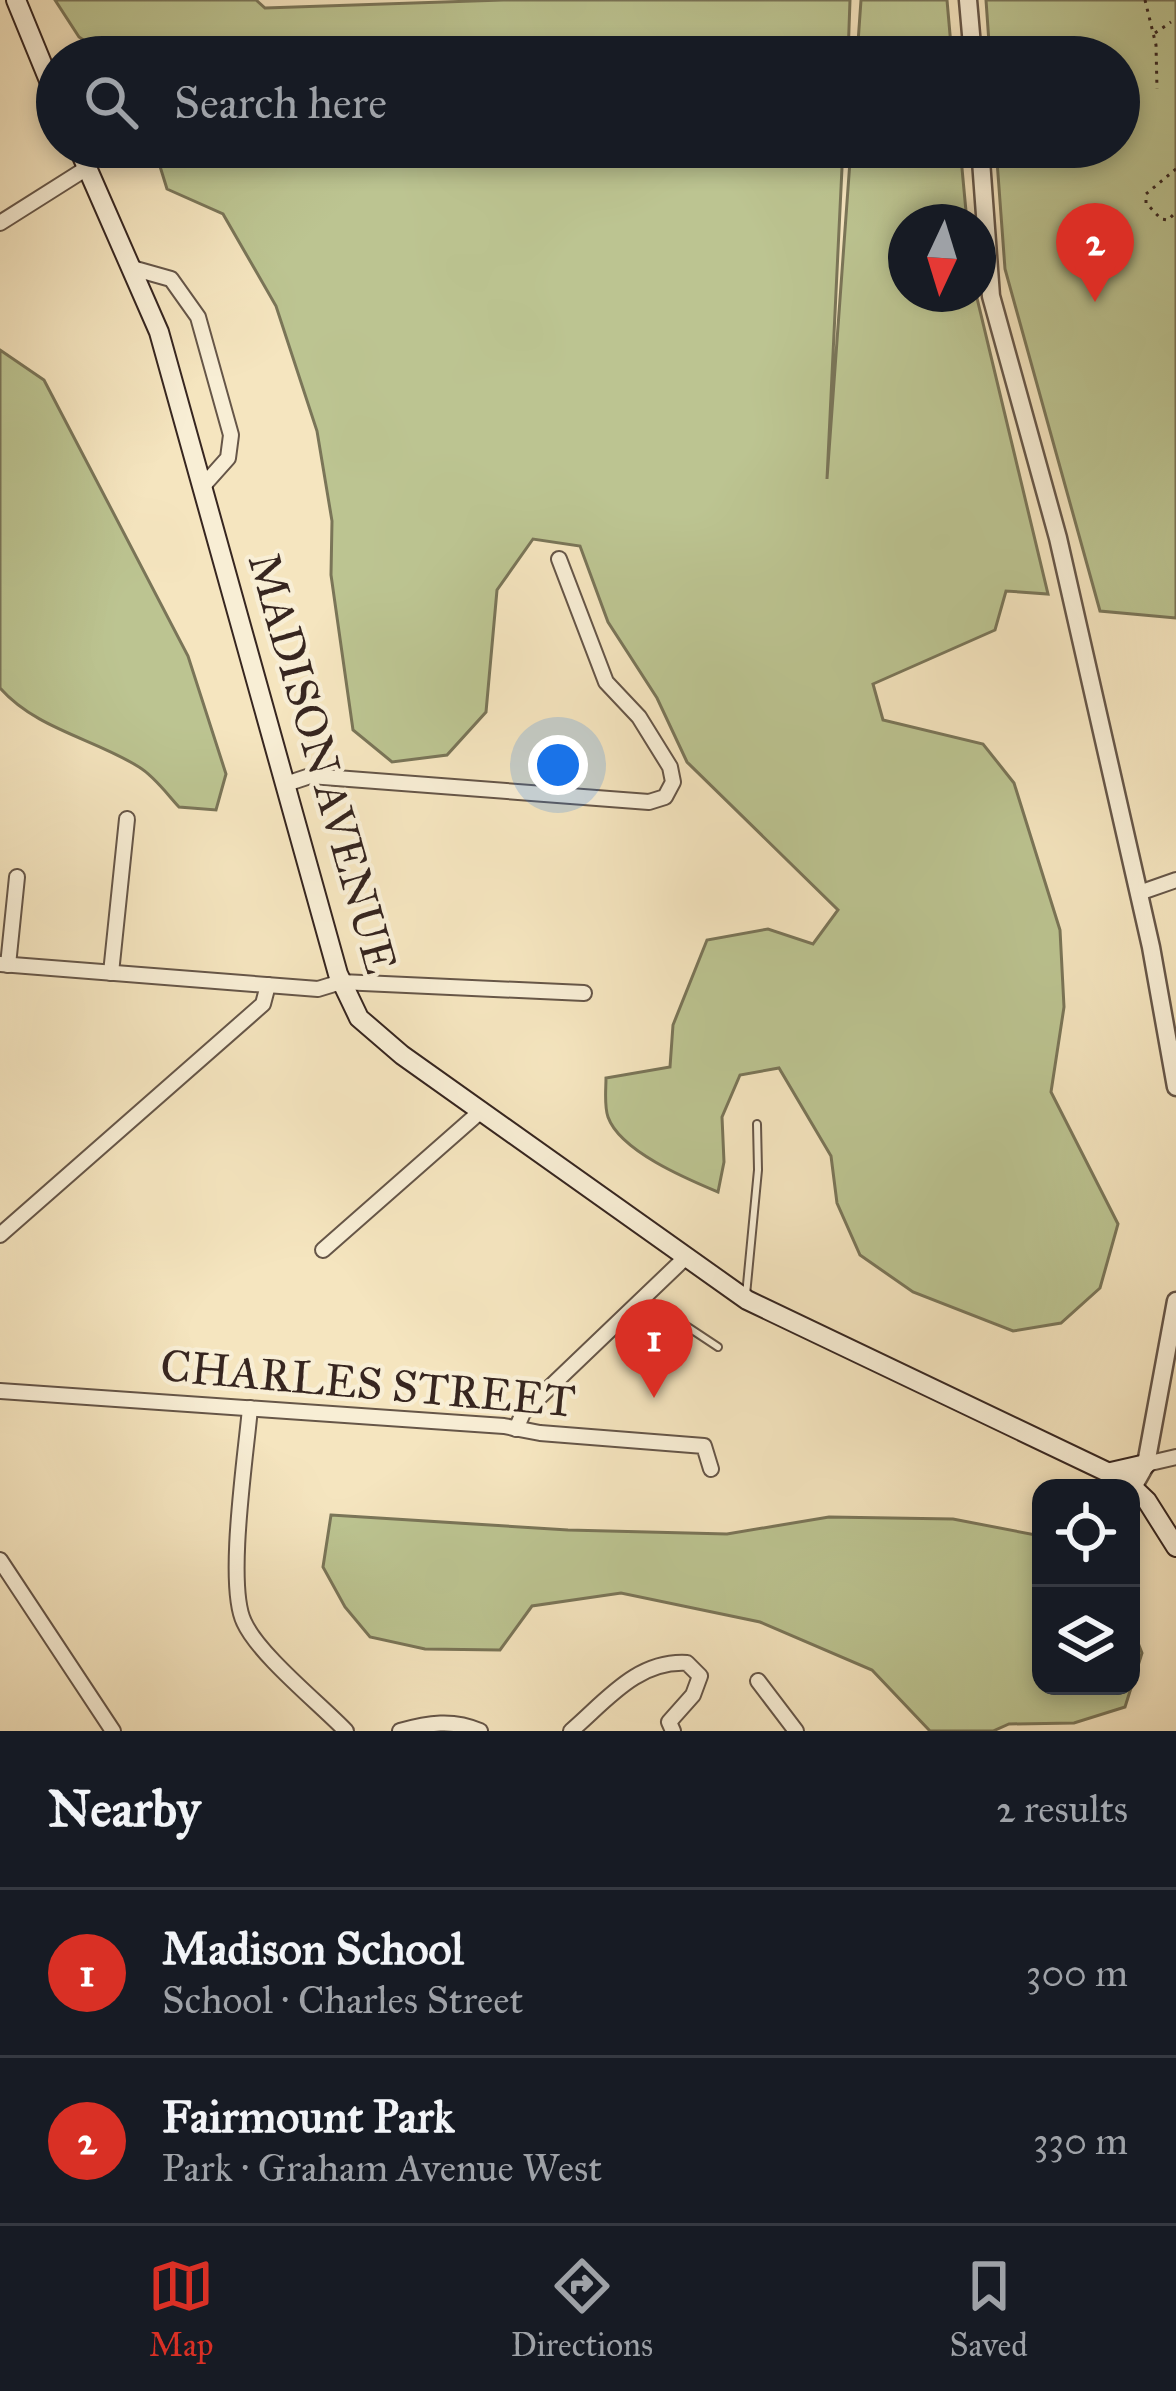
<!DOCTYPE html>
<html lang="en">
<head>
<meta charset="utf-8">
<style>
  body { margin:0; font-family:"IM FELL Great Primer",serif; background:#20242c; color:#f1f3f6 }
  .controls { position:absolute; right:36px; bottom:36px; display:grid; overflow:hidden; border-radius:24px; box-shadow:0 6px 18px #0003 }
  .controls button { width:108px; height:108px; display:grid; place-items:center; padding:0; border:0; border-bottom:3px solid #363941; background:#171b24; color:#f1f3f6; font:60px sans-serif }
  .compass { position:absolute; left:888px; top:204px; width:108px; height:108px; border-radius:50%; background:#171b24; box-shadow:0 6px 18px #0003; rotate:184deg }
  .you { position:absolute; left:558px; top:765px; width:42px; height:42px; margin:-30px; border:9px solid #fff; border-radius:50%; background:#1a73e8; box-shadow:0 0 0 18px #1a73e833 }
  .badge { display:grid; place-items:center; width:78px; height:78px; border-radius:50%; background:#d93025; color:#fff; font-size:39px; font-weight:700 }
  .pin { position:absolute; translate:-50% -99px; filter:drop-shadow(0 3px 6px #0008) }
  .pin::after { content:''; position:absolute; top:63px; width:42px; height:36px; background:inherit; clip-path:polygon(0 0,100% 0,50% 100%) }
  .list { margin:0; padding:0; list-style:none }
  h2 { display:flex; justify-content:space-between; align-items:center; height:156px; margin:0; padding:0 48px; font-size:51px }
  h2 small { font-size:39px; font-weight:400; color:#9ea1a6 }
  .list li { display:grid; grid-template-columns:78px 1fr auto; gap:36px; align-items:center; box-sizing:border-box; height:168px; padding:0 48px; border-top:3px solid #363941 }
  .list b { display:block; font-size:45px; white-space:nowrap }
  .list p { margin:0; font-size:39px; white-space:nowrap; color:#9ea1a6 }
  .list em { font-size:39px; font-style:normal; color:#9ea1a6 }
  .icon { flex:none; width:66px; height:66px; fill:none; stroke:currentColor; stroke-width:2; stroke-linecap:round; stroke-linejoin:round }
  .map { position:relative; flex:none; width:1176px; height:1731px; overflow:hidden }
  .search { position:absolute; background:#171b24; box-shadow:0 6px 18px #0003; left:36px; right:36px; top:36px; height:132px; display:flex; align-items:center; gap:30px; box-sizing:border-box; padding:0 42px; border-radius:66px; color:#9ea1a6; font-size:45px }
  .sheet { height:492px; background:#171b24 }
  nav { display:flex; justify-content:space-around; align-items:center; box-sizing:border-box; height:168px; border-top:3px solid #363941; background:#171b24; font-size:33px; color:#9ea1a6 }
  nav a { display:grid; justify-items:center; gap:6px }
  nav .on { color:#d93025 }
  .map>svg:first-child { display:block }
</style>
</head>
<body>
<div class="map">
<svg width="1176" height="1731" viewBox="0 0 1176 1731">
  <rect width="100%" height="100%" fill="#f5e5bf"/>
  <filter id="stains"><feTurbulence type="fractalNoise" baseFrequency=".00167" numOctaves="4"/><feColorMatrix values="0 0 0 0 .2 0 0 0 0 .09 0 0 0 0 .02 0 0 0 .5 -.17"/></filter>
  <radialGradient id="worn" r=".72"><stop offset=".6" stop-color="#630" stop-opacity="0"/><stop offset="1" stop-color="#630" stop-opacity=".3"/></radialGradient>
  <g fill="#bcc491" stroke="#7a7558" stroke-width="3">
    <path d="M55 0H256L265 8 503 0H850L848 57H109L79 37Z"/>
    <path d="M861 0H947L952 57H857Z"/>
    <path d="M986 0H1176V618L1100 611 1005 269 996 147H1119V57H990Z"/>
    <path d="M154 147H843L827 479 851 147H960L967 222H906V294H976L1048 594 1006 591 995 630 873 684 883 720 983 744 1014 783 1060 930 1064 1007 1051 1092 1118 1224 1100 1288 1061 1323 1013 1331 913 1292 860 1255 837 1203 831 1156 779 1068 740 1075 722 1117 724 1162 718 1192C687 1179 620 1151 608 1117 604 1106 606 1089 606 1078L670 1067 673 1025 707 940 768 929 813 944 838 910 687 762 657 698 608 622 580 546 533 539 497 590 486 712 447 755 392 762 353 730 331 575 332 521 317 431 276 306 223 214 167 189Z"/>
    <path d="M0 350 44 380 188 656 226 774 216 810 179 807C167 794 154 776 139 767 95 739 36 729 0 688Z"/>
    <path d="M331 1515 568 1530 727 1534 829 1517 953 1519 1041 1536V1686H1131V1625L1142 1653 1125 1707 1074 1723 1009 1724 993 1731H930L872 1670 760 1622 621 1593 532 1606 500 1650 425 1649 370 1637 345 1607 323 1567Z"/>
  </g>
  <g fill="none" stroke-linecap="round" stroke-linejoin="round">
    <g stroke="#665648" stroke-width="10">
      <g id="service">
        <path d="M746 1295 758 1170 757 1124"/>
        <path d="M647 1300 718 1347"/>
      </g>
    </g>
    <g stroke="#665648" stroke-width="18">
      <g id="minor">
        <path d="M0 223 87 168"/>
        <path d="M132 268 171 279 198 317 231 435 228 458 203 486"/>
        <path d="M286 784 310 776 649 802 665 797 673 782 670 767 639 717 606 682 559 559"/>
        <path d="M1139 893 1176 880"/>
        <path d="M0 964 318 989 341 982 584 993"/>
        <path d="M8 965 17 877"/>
        <path d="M111 973 127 819"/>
        <path d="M0 1235 263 1004 268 985"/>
        <path d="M323 1250 481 1111"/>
        <path d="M0 1391 504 1426 540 1433 704 1446 711 1469"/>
        <path d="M250 1408C246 1455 226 1585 244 1622 259 1655 319 1703 346 1731"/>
        <path d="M516 1429 523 1413 685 1258"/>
        <path d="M1146 1464 1176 1457"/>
        <path d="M0 1560 113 1731"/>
        <path d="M758 1681 796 1731"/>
        <path d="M400 1731C428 1723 453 1719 480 1731"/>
        <path d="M571 1731C606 1701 637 1660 687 1663L700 1676 693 1695 669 1722 673 1731"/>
      </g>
    </g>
    <g stroke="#665648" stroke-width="21">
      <g id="tertiary">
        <path d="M968 0 973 57"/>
        <path d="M980 147 991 296 1058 538 1151 947 1176 1087"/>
        <path d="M1133 1487 1146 1464 1176 1301"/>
      </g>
    </g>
    <g stroke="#372620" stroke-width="22">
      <g id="secondary">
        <path d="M16 0 57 100"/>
        <path d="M78 147 159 332 338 974 359 1018 402 1055 747 1300 1126 1481 1147 1501 1176 1547"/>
        <path d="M1111 1472 1146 1464"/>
      </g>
    </g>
    <g stroke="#372620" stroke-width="3" stroke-dasharray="3 6" stroke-linecap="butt">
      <path d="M1145 0 1156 45 1157 89"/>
      <path d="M1155 33 1171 22"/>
      <path d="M1176 169 1146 194V203L1161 219 1168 220 1176 212"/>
    </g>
    <use href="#service" stroke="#f8eed5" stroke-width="6"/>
    <use href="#minor" stroke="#f8eed5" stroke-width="14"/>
    <use href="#tertiary" stroke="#f8eed5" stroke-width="16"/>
    <use href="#secondary" stroke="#f8eed5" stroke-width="18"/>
  </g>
  <g text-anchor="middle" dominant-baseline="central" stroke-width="9" stroke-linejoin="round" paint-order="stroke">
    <g font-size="45" fill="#372620" stroke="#f8eed5">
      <text transform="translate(323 763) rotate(74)">MADISON AVENUE</text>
      <text transform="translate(368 1383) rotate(5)">CHARLES STREET</text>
    </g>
  </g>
  <rect width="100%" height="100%" filter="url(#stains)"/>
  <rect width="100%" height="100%" fill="url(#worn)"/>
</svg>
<div class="controls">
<button><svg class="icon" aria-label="locate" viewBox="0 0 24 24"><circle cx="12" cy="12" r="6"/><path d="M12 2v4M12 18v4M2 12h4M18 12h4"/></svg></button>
<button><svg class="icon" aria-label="layers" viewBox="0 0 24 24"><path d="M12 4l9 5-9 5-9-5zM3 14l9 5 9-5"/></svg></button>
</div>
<svg class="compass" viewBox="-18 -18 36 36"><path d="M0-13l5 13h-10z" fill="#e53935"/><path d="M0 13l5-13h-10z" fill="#9ea1a6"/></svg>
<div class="you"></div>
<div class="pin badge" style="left:654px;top:1398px">1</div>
<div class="pin badge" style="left:1095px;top:302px">2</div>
<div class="search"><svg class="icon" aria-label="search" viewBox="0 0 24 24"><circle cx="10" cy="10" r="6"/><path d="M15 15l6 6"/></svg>Search here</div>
</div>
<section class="sheet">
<h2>Nearby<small>2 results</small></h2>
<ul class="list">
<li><span class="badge">1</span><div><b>Madison School</b><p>School · Charles Street</p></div><em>300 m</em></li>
<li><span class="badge">2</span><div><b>Fairmount Park</b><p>Park · Graham Avenue West</p></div><em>330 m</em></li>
</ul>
</section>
<nav>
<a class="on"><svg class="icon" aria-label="map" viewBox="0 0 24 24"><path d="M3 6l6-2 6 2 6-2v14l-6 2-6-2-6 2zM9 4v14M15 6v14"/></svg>Map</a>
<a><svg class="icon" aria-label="directions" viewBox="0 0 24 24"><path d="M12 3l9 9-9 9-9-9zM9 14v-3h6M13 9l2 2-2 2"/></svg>Directions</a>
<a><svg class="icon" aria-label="saved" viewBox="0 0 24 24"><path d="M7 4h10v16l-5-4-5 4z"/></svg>Saved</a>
</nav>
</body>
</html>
